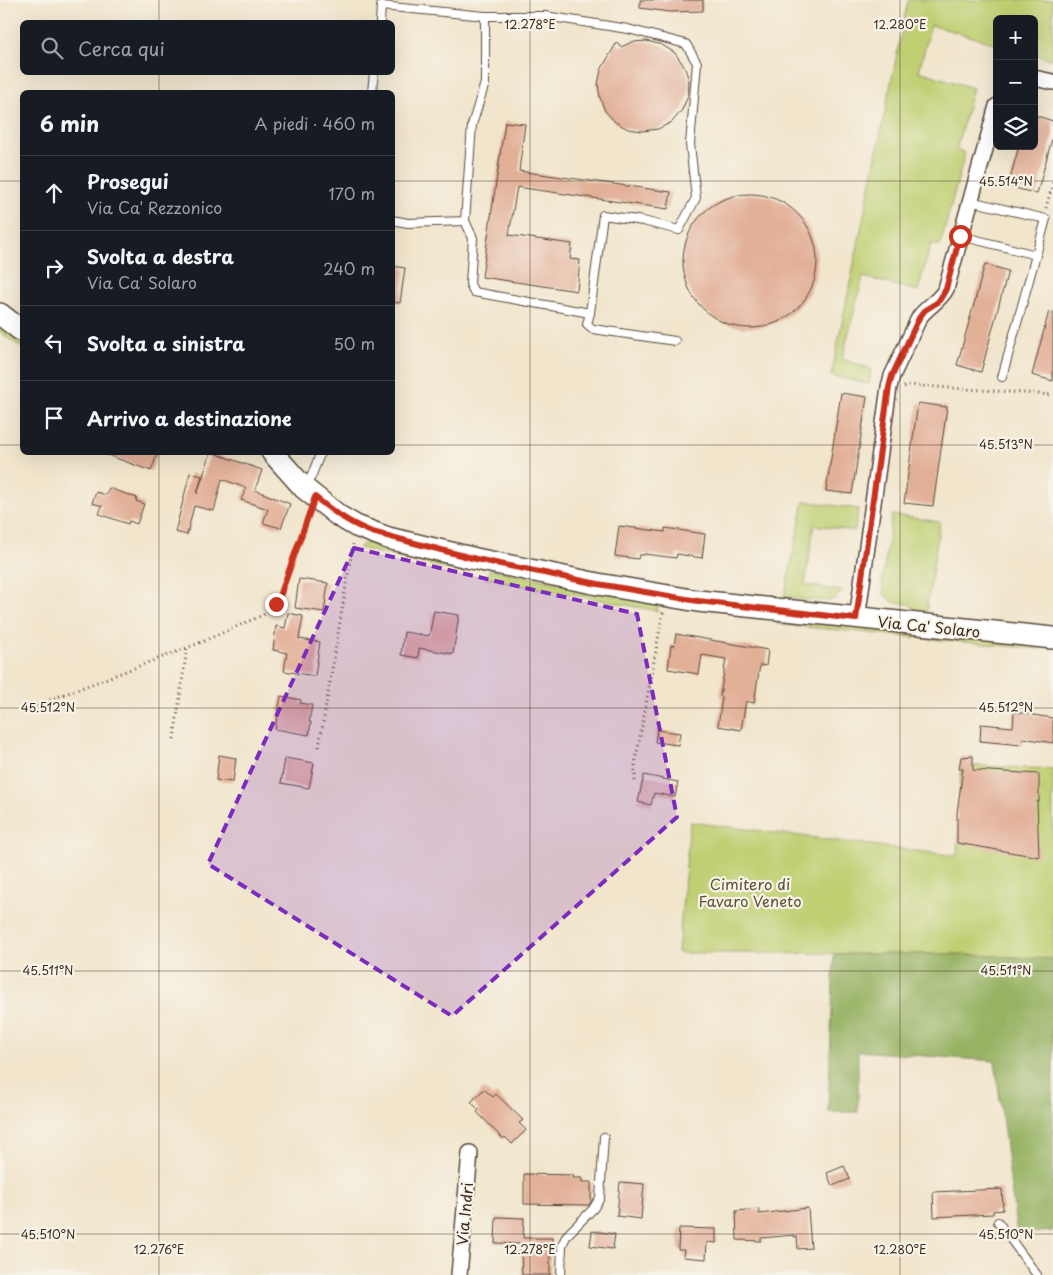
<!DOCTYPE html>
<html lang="it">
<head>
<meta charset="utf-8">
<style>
  body { margin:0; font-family:"Playpen Sans",sans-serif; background:#20242c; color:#f1f3f6 }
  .controls { position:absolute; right:15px; top:15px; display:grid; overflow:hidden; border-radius:8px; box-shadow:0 5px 20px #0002 }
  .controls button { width:45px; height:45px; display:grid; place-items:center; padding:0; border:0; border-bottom:1px solid #363941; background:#171b24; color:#f1f3f6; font:25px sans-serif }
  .stop { position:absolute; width:15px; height:15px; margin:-11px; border:4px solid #c8321e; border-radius:50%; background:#fff }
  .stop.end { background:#c8321e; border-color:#fff; box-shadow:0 1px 5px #0008 }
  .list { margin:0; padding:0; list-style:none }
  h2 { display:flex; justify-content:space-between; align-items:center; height:65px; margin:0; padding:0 20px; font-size:21px }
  h2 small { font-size:16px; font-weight:400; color:#9ea1a6 }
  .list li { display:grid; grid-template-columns:32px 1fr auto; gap:15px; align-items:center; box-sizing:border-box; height:75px; padding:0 20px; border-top:1px solid #363941 }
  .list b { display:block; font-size:19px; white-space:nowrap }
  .list p { margin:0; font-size:16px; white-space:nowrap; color:#9ea1a6 }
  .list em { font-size:16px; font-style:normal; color:#9ea1a6 }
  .icon { flex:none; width:28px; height:28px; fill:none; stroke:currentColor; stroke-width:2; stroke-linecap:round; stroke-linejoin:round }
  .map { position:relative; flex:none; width:1053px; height:1275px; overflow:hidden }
  .search { position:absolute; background:#171b24; box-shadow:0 5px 20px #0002; left:20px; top:20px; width:375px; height:55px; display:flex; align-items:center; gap:12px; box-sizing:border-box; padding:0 18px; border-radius:8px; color:#9ea1a6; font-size:19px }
  .panel { position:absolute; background:#171b24; box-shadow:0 5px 20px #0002; left:20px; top:90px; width:375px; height:365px; border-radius:8px }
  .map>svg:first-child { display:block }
</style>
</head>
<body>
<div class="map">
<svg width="1053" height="1275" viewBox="0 0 1053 1275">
  <rect width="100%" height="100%" fill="#f7f3e8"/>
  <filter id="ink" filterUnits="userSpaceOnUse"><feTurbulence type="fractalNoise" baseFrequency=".02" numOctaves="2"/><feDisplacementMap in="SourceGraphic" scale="10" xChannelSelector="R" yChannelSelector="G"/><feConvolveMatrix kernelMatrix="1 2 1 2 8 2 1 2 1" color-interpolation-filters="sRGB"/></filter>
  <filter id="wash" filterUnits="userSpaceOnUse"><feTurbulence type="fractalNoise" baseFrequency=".0096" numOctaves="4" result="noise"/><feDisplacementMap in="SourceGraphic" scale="20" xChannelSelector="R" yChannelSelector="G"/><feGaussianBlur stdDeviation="1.12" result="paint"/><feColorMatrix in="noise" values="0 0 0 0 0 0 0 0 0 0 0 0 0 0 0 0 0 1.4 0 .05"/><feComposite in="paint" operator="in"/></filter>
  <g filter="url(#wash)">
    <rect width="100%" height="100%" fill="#f1e5cc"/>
    <g fill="#bfcf72" stroke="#7d7c48">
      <path d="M908 0H1053V60L1034 54V19H997V44L931 25 919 71 973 88 956 150 965 153 940 246 931 244 918 291 863 277 842 359 871 369 869 384 831 376Z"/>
      <path d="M0 323 22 341V348L0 332Z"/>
      <path d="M804 501 858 509 855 531 814 525 805 585 843 591 835 599 829 601 784 598Z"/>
      <path d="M892 515 940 522 926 614 913 613 912 606 910 604 893 602 884 595 882 582Z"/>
      <path d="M364 543H371L461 564 465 573 359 548Z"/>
      <path d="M490 569 656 603 658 606V611L485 578Z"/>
      <path d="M779 620 1038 644 1039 649 785 625 777 624Z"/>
      <path d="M961 765 1053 769V959L953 954 678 953 690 822 957 856Z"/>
    </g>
    <path fill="#97b264" stroke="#696e41" d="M834 954H953L1053 959V1231L1017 1234 995 1061 858 1051V1112H828Z"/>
    <g id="blocks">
      <g fill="#e2af97">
        <path d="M640 0H703V11L670 12 640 8Z"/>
        <path d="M647 41 662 45 675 53 684 66 689 80 688 96 682 110 672 122 658 129 643 131 628 129 615 122 605 111 600 98 598 84 601 70 617 42 621 47 632 42Z"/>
        <path d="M1034 115 1053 121V135L1037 194 1008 186 1019 146H1034Z"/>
        <path d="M505 122 525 124 519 171 671 192 668 209 517 187 509 235 572 244 570 259 580 260 577 291 482 277Z"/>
        <circle cx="750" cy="261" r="67"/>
        <path d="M985 264 1008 271 981 372 957 365Z"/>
        <path d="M392 266 405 268 400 303 392 302Z"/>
        <path d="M1049 311 1053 312V381L1032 375Z"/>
        <path d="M841 393 867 397 852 494 826 491Z"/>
        <path d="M918 403 947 407 933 506 904 503Z"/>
        <path d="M105 452H158L151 471 105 454Z"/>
        <path d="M211 452 262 470 255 490 290 504 281 528 263 523 268 509 241 500 246 488 222 479 214 511 194 506 187 535 175 532 190 473 202 476 197 494Z"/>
        <path d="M109 488 137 498 136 501 144 504 137 524 129 521 128 524 99 514 102 506 92 503 96 492 106 495Z"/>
        <path d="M619 526 665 532V528L705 534 702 558 677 554 676 558 644 554V555H639L638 559 615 556Z"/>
        <path d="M299 579 328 583 324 612 295 608Z"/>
        <path d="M434 611 459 615 453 654 419 648 418 658 401 655 404 632 429 636Z"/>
        <path d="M288 613 303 616 299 639 320 642 315 676 284 671 287 653 273 650 276 626 285 628Z"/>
        <path d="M676 634 768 650 766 666 760 665 754 703 746 701 741 730 718 726 722 697 720 696 726 659 702 655 699 674 668 669 671 645 674 646Z"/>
        <path d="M281 696 301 700 300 703 312 705 309 722H311L309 735 275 729Z"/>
        <path d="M1014 712 1033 714V715L1053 718V743L1023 738 1022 745 980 741 981 724 1013 727Z"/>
        <path d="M657 730 680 733 678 745 655 742Z"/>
        <path d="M219 755 236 758 233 782 216 780Z"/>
        <path d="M973 756V770L1039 774V802L1037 801 1039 857 957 843V813L963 769H959L961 757Z"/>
        <path d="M285 758 314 763 309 788 281 783Z"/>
        <path d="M644 775 678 782 675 797 654 793 651 805 638 802Z"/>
        <path d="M484 1089 493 1097 496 1094 523 1120 519 1123 526 1130 512 1144 505 1137 503 1139 477 1112 479 1110 471 1102Z"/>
        <path d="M844 1166 850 1179 832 1186 827 1173Z"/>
        <path d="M524 1174 574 1175 573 1178H582V1182H591V1202L589 1205 524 1204Z"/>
        <path d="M620 1182 644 1184 641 1219 617 1216Z"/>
        <path d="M1002 1189 1003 1210 993 1211V1214L934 1217 933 1192Z"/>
        <path d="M808 1208 811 1248 798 1249 797 1236 794 1237V1235L761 1238V1241L737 1240 736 1211 759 1209V1214Z"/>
        <path d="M496 1217 524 1218 523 1238H552V1253H550V1275H522L521 1244 495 1243Z"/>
        <path d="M679 1228 716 1229V1243L707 1242 706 1259 683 1257 684 1250H678Z"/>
        <path d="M592 1231 615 1234 613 1249 590 1246Z"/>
      </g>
    </g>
  </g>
  <g filter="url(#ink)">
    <use href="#blocks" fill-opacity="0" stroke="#564638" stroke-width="1"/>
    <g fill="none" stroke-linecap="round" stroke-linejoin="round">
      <g stroke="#564638" stroke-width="10">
        <g id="lane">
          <path d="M380 22 381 6 485 16V83L472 125 465 221 408 223 392 220"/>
          <path d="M372 92 374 72"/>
          <path d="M465 221 473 238 470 284 474 292 590 313 603 215 643 221 679 230 696 198 690 144 697 63 686 44 628 29 545 16H485"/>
          <path d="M961 236 1036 255 1046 219 970 201"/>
          <path d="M590 313 587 324 593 329 675 341"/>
          <path d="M1002 377 1036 255"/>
          <path d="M305 486 311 477 321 452"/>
          <path d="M998 1222 1037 1275"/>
          <path d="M561 1275 562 1246 564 1241 567 1235 593 1209 600 1198 604 1137"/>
        </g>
      </g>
      <g stroke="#564638" stroke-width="18">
        <g id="street">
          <path d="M1034 78 1053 82"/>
          <path d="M857 619 889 387 892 376 919 318C927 306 939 302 946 289L997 106"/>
          <path d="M459 1275 470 1153"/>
        </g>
      </g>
      <g stroke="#564638" stroke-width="24">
        <g id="secondary">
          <path d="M0 314 22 331"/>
          <path d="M272 452 304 488 339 516 356 526 388 538 476 559 598 584 698 601 1053 638"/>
        </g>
      </g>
      <g stroke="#564638" stroke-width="3" stroke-dasharray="1 4" stroke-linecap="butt">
        <path d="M1046 208 1053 182"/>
        <path d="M904 387 908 385 1053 395"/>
        <path d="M31 707 197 644 263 615 271 610 281 596 308 514"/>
        <path d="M174 739 187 648"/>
        <path d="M319 747 353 544"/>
        <path d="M635 781V764L663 612"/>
      </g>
      <use href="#lane" stroke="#fff" stroke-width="8"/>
      <use href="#street" stroke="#fff" stroke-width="15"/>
      <use href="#secondary" stroke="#fff" stroke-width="21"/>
    </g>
  </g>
  <g fill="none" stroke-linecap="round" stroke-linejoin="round" filter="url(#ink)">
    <path stroke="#c8321e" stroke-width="6" d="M276 604 280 596 315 497C333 512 350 524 372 532L476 559 598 584 698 601 856 619 889 387 892 376 919 318 925 310 938 302 942 296 946 289 960 236"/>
  </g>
  <path fill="#7b2cbf" fill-opacity="0.2" stroke="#7b2cbf" stroke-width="4" stroke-dasharray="10 6" stroke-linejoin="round" d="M354 548 637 614 677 817 452 1016 208 864Z"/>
  <path fill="none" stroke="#3b2a1e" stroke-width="1" stroke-opacity="0.45" d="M159 0V22M530 0V1275M900 0V1275M159 72V92M0 181H22M392 181H1053M0 445H22M392 445H1053M159 452V1275M0 708H1053M0 971H1053M0 1234H1053"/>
  <g text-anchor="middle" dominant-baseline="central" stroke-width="4.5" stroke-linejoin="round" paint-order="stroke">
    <g font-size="15" fill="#3b2a1e" stroke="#f7f3e8">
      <text transform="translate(929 626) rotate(6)">Via Ca' Solaro</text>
      <text transform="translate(464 1214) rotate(-85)">Via Indri</text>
    </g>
    <g font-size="15" fill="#5c5333" stroke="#f7f3e8">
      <text x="750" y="883">Cimitero di<tspan x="750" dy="17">Favaro Veneto</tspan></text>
    </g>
  </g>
  <g font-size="12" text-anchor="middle" fill="#3b2a1e" stroke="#f7f3e8" stroke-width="4.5" stroke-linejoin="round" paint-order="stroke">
    <text x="530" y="29">12.278°E</text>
    <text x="900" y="29">12.280°E</text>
    <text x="1006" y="186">45.514°N</text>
    <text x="1006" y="449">45.513°N</text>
    <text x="48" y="712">45.512°N</text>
    <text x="1006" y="712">45.512°N</text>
    <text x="48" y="975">45.511°N</text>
    <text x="1006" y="975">45.511°N</text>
    <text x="48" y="1239">45.510°N</text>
    <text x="1006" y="1239">45.510°N</text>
    <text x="159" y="1254">12.276°E</text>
    <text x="530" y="1254">12.278°E</text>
    <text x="900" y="1254">12.280°E</text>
  </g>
</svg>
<div class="controls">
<button>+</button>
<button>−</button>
<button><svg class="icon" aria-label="layers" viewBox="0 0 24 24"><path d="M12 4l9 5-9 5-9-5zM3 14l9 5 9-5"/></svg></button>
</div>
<div class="stop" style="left:960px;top:236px"></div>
<div class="stop end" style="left:276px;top:604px"></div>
<div class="search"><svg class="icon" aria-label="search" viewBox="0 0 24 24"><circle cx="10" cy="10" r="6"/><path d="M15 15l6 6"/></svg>Cerca qui</div>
<section class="panel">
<h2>6 min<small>A piedi · 460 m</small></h2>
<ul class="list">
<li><svg class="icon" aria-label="ahead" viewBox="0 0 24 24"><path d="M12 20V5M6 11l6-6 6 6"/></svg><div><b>Prosegui</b><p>Via Ca' Rezzonico</p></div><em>170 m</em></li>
<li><svg class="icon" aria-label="right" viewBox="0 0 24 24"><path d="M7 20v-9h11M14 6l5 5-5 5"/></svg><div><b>Svolta a destra</b><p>Via Ca' Solaro</p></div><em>240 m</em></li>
<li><svg class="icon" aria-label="left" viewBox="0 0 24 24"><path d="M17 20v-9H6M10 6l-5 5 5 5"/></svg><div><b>Svolta a sinistra</b></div><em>50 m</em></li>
<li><svg class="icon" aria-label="arrive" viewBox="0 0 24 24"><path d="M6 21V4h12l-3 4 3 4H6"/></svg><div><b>Arrivo a destinazione</b></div></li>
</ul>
</section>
</div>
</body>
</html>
